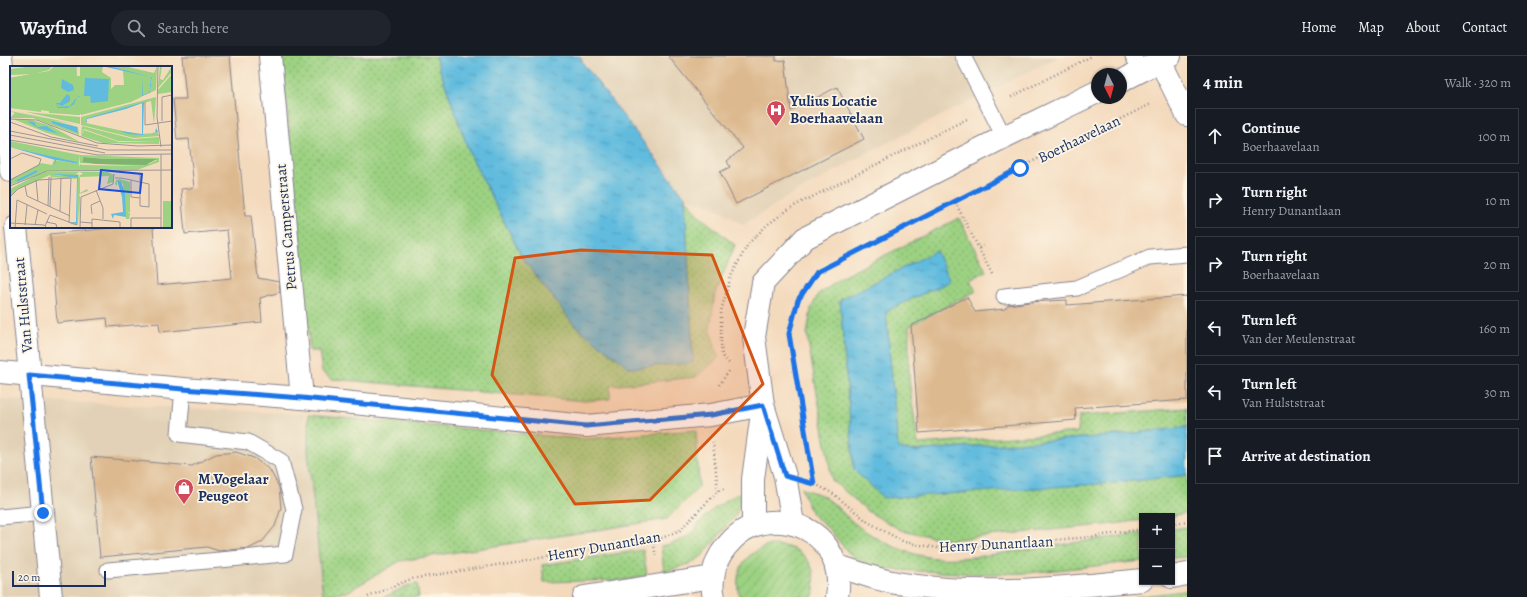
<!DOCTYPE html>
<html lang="en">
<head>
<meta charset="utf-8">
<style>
  body { margin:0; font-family:Alegreya,serif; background:#20242c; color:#f1f3f6 }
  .controls { position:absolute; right:12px; bottom:12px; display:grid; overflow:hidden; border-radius:0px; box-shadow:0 1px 3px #0004 }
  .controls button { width:36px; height:36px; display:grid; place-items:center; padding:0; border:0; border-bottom:1px solid #363941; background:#171b24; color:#f1f3f6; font:20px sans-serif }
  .compass { position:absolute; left:1091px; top:12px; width:36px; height:36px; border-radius:50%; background:#171b24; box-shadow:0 1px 3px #0004; rotate:174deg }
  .scale { position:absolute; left:12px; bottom:10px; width:94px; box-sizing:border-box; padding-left:4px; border:2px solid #1b2f5e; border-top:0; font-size:11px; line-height:14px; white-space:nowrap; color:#1b2f5e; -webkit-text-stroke:3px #fcf5e5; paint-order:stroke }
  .stop { position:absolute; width:12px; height:12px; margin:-9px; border:3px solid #1a73e8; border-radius:50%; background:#fff }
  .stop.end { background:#1a73e8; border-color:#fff; box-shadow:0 1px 4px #0008 }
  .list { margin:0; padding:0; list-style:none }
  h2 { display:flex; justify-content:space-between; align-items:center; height:52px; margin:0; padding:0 16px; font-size:17px }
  h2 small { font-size:13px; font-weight:400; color:#9ea1a6 }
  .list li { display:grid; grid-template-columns:26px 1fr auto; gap:12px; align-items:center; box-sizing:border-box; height:56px; margin:0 8px 8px; padding:0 8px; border:1px solid #363941; border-radius:0px }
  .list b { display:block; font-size:15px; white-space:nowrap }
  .list p { margin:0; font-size:13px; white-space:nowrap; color:#9ea1a6 }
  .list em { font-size:13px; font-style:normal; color:#9ea1a6 }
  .icon { flex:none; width:22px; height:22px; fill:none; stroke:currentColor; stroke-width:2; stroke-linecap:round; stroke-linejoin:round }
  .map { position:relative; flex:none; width:1187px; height:541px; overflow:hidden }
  header { display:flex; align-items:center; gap:24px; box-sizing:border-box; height:56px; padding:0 20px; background:#171b24; border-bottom:1px solid #363941 }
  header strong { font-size:19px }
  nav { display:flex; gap:22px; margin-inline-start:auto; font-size:14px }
  .search { width:280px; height:36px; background:#20242c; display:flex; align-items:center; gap:10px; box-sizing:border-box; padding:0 14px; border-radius:22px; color:#9ea1a6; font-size:15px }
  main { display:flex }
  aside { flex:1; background:#171b24 }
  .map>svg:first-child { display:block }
</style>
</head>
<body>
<header>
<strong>Wayfind</strong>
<div class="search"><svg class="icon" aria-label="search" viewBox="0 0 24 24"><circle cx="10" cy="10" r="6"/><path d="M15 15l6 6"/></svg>Search here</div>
<nav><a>Home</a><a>Map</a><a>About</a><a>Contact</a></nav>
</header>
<main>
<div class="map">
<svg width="1187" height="541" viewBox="0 0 1187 541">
  <defs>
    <pattern id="grass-dots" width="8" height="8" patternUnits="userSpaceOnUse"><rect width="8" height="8" fill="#9dd282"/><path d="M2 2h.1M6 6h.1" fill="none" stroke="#7fab6e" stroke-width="1.8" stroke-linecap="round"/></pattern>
    <pattern id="garden-furrows" width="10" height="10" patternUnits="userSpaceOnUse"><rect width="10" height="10" fill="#9dd282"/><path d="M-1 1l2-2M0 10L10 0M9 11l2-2" fill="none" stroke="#7fab6e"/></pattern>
    <pattern id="water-ripples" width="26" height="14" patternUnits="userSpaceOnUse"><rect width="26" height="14" fill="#61bbde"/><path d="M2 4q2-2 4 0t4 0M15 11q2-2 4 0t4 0" fill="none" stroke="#4f98b7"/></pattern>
  </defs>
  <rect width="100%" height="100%" fill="#fcf5e5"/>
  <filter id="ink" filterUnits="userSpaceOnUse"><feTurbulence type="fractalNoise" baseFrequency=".025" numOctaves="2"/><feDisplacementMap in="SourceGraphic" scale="8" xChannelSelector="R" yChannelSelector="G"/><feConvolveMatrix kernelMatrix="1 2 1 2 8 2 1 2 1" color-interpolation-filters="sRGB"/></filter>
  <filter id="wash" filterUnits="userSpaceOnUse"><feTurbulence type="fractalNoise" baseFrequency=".012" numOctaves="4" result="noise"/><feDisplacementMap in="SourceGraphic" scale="16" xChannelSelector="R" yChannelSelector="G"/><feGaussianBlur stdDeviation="0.9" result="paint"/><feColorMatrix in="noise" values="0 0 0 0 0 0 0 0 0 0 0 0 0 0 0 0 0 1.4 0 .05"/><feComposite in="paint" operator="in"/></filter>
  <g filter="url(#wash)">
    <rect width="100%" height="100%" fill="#f4dabd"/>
    <g fill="#e2d1b6">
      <path d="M580 0H1060L875 93 787 141 743 169 715 151 685 141Z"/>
      <path d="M0 343 304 358 322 536 251 541H0Z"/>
    </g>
    <g fill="url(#grass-dots)" stroke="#5c8070">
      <path d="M282 0H435L470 98 523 203 693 307 685 141 698 159 735 189 715 238 710 273 718 302 696 321 610 330V343L585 345 332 323 322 316 319 295H310Z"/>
      <path d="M959 162 986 215 970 224 976 235 909 270V324L918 388 1078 376 1079 360 1187 352V371L1109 380 912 395 898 392 886 255 950 225 840 244 854 414 1114 427 1187 419V457L1169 460H1142V464L1114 468 947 484 901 474 869 456 832 424 807 279 811 253 818 238 842 221Z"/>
      <path d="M308 359 584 383 696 374 699 431 667 463 400 505 347 536 323 539 308 395Z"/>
      <path d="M801 432C807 435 815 436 821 439 834 446 843 458 854 467 873 482 899 495 923 500 940 504 958 502 975 501L1142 477V505L1028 517 981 518 877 513 860 506 848 496 830 474 812 458Z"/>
      <path d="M740 437 742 439 736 459 702 500 692 507 664 516 661 490C672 488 683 485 692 476 696 473 698 467 702 464 713 452 726 444 740 437Z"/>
      <path d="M1187 471V501L1172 502V473Z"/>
      <path d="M643 494 647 519 627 524 544 526 542 509Z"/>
      <path d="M417 528 419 541H384L407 530Z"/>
      <path d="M1183 535H1187V541H1135Z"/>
    </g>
    <path fill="url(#garden-furrows)" stroke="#5c8070" d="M769 489C802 488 820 507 813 541H739C734 514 743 499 769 489Z"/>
    <g fill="url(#water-ripples)" stroke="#3e759e">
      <path d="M435 0H580L583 7 685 141 693 307 630 312 575 270 523 203 470 98Z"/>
      <path d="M936 195 950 225 886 255 898 392 913 395 1109 380 1187 371V419L1114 427 884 442 854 414 840 244Z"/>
    </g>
    <g id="blocks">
      <g fill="#ddb98f">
        <path d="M182 0H230L245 160H251L258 222 279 226 280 236 260 242 262 266 160 276 159 267 108 271 107 262 57 267 50 178 122 171H153L157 229 232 222 227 174 185 178 181 133 194 132 189 83 177 84 173 43H186Z"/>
        <path d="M668 0H776V5L785 4 791 55 837 31 864 83 736 148 720 116 730 111 727 105 743 92Z"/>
        <path d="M1187 240V344L1075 352 1076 364 919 377 911 270 967 241 975 256 1005 253 1008 249 1029 246 1067 244V249Z"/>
        <path d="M236 396 254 402 270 414 279 431 281 452 275 470 262 486 250 492 219 495 207 491 100 501 91 401 192 410 216 398Z"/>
      </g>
    </g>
  </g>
  <g filter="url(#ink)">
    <use href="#blocks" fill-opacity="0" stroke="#88848e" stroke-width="1"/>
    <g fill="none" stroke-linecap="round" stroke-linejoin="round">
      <g stroke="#88848e" stroke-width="17">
        <g id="service">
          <path d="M963 0 1004 81"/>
          <path d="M1133 0 1141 15"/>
          <path d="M1004 240 1077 232 1150 201 1187 198"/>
          <path d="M0 461 43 457"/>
          <path d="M108 514 285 498 294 453 281 405 248 386 179 378 183 333"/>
        </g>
      </g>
      <g stroke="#88848e" stroke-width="24">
        <g id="minor">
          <path d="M1 0 11 115"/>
          <path d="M270 0 302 342"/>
          <path d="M1160 5 1187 59"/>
          <path d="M16 171 51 541"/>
          <path d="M0 316 183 333 302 342 586 370 711 359 763 349"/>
        </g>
      </g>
      <g stroke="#88848e" stroke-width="24">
        <g id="tertiary">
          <path d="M1121 25 1170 0"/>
          <path d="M793 467 785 420 763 349 754 281 763 227 805 182 1004 81 1097 36"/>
          <path d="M753 469V423L762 357"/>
        </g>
      </g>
      <g stroke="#88848e" stroke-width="24">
        <g id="secondary">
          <path d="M836 510C856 515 876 524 897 527 979 541 1060 532 1142 524"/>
          <path d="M1172 521 1187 518"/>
          <path d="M584 541 713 521"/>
          <path d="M714 541C711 531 713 520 715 511 718 500 725 491 733 483 758 457 806 461 827 491 837 506 840 524 837 541"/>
        </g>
      </g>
      <g stroke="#88848e" stroke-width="2.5" stroke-dasharray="1 3" stroke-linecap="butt">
        <path d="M1011 41 1092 0"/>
        <path d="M955 146 993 220"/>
        <path d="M979 192 984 190"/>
        <path d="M729 307 722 300 721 288V255L731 220 748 188 767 169 792 151 969 62"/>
        <path d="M719 329 730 314"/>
        <path d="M713 386 718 435"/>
        <path d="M808 396 789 278 798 244 817 216 1019 112 1151 48"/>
        <path d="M815 428 832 437 868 466 904 486 944 493 1091 481 1142 473"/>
        <path d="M1172 468 1187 466"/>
        <path d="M653 483 656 502"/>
        <path d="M368 541 411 523 662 482 680 474 718 435 726 432"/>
      </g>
      <use href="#service" stroke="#fff" stroke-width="15"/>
      <use href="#minor" stroke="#fff" stroke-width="22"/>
      <use href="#tertiary" stroke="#fff" stroke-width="22"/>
      <use href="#secondary" stroke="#fff" stroke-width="22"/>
    </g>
  </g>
  <g fill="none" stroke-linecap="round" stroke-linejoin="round" filter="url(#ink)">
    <path stroke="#1a73e8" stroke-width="5" d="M43 457 29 319 183 333 302 342 586 370 711 359 763 349 785 420 814 428 789 278 798 244 817 216 1020 112"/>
  </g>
  <path fill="#d45514" fill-opacity="0.2" stroke="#d45514" stroke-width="3" stroke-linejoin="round" d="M581 194 712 199 763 328 650 444 575 448 492 319 515 202Z"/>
  <defs>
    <g id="hospital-pin" transform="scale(1)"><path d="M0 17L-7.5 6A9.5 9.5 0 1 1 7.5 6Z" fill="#d1495b" stroke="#fcf5e5"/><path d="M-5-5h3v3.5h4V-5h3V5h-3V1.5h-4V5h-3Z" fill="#fff"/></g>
    <g id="shop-pin" transform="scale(1)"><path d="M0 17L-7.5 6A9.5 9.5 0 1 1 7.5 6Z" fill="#d1495b" stroke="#fcf5e5"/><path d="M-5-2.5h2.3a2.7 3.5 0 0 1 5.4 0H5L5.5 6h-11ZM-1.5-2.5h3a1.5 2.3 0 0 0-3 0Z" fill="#fff"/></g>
  </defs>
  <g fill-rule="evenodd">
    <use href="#hospital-pin" x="776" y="54"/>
    <use href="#shop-pin" x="184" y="432"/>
  </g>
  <g text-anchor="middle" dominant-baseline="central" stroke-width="3.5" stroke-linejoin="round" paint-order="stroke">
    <g font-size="15" font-weight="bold" fill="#1b2f5e" stroke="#fcf5e5" text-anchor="start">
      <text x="790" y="45">Yulius Locatie<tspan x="790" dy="17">Boerhaavelaan</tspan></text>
      <text x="198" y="423">M.Vogelaar<tspan x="198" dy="17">Peugeot</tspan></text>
    </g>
    <g font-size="15" fill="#1b2f5e" stroke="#fcf5e5">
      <text transform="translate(1079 83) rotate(-26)">Boerhaavelaan</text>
      <text transform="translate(286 171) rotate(-95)">Petrus Camperstraat</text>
      <text transform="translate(23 249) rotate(-95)">Van Hulststraat</text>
      <text transform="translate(996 488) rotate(-3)">Henry Dunantlaan</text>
      <text transform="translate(604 490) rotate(-10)">Henry Dunantlaan</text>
    </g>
  </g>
  <g transform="translate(10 10)">
    <rect width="162" height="162" fill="#f4dabd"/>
    <path d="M24 0H42L39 4 23 8 0 9V3ZM44 0H66L67 10H70V0L91 4 100 24 105 19H114L113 4 141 11 139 27 127 33 140 27 142 11 97 0H114L144 7 147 0 146 24 121 36 71 49 72 7 70 49 39 47V42L31 40V46L0 42 3 13 0 12 39 5ZM150 0H152L150 13 153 14 162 0V6L148 22ZM162 8V26L148 28V24ZM146 31 144 58 141 35 77 52 76 57 132 69 148 66 145 59 149 70 124 72 71 59V51ZM0 44 69 59 42 54 68 61 69 69 23 52H0L5 47 0 45 40 53ZM16 46 70 51V58ZM3 53 22 54 41 60 70 76 37 67ZM72 60 124 73 149 71V75H108L74 63 71 69ZM74 64 109 76 149 75V78L93 77 71 70ZM0 75 70 89 69 97 0 81ZM70 89 149 92V96L127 104 37 105 0 119V114L31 97 42 99 44 94 69 98 70 101V98L72 99 132 100 70 97ZM75 91 96 93 147 94 139 98 72 95ZM33 106H69L66 108 69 109V113L70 109 73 108 70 106H98L104 109 103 116 97 118 99 110 70 111V127L77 123 78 125 69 128 70 131 69 162V141L68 159 60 158 61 156 67 158 68 109H42L64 110 67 113 41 111 40 109 8 123 0 131V123ZM110 113 120 116V147L116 144 120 148 119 153H116L113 118 107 114V120L105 118 106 114Z" fill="#9dd282" fill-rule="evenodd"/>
    <path d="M74 91 96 93H147L136 99 87 98 72 96Z" fill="#7eb470"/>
    <path d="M153 135H162V162H153Z" fill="#9dd282"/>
    <path d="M44 0H67L66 10 70 11 71 0H93L92 6 101 12V29L105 39 67 49 0 40V12L41 5Z" fill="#9dd282"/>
    <path d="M72 0 71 30 67 31 64 38 61 40 57 42H48L47 40 46 37H50L57 28 60 30V35L52 40 47 38 48 41 60 40 67 31 68 30H71ZM91 0 103 1 142 11 140 27 126 32 132 30 133 12V29L139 27 141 11ZM75 12 99 13 98 35 81 37 80 30H74ZM52 13 63 19 64 24 58 26 51 22ZM134 36 133 68 145 67 146 62 148 66 132 69 118 68 110 65 132 68V37L116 43 77 53V57L106 64 77 57 76 56 77 52ZM17 55 24 56 27 61 36 60 49 68 28 62ZM42 55 67 61 68 67 42 57ZM0 81 67 96 69 98 46 94 45 98 44 99 45 94ZM42 108 68 109 67 158 61 156H66L67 112ZM107 114 111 116 115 126 116 151 104 149 103 153 101 148 113 146 112 131Z" fill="#61bbde"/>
    <path fill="none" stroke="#61bbde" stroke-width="2" d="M7 115 27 105"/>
    <path fill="none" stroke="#9d9697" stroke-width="1" d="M148 0 147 51 151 81M135 36V59L162 55M0 53 27 54 87 77 128 80 162 79M152 55V31L162 29M0 56 41 71 88 80M0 65 97 84H162M0 69 95 87M0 74 88 89 162 88M151 88V104M0 93 12 87 31 93 29 99 0 114M105 112H111L121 114 125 115 130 116 139 118V141L130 140V108M26 114 28 135M121 114V131L130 132M0 120 37 105 162 104M15 120 17 130 60 150M86 124 93 142V153M0 131 8 123 28 114 61 112 59 157M38 140 39 111M40 141 41 111M50 145 51 112M82 148 81 139 90 135M36 156 46 158 47 162M70 156 82 157M0 157 34 159 37 162M15 159 17 139M25 159 28 144M35 160 40 149 67 159M5 162 7 134 37 148M70 162 71 131 103 118 104 108M82 162V153L110 156V162M121 162V152H151M151 162V104"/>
    <path fill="#1d4ed8" fill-opacity="0.15" stroke="#1d4ed8" stroke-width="2" d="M91 104 132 108 130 127 89 123Z"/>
    <rect width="162" height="162" fill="none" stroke="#1b2f5e" stroke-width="2"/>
  </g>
</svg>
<div class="controls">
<button>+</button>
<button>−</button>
</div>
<svg class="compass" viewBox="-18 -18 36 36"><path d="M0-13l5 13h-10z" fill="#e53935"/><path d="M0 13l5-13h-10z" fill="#9ea1a6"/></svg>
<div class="scale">20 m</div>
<div class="stop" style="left:1020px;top:112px"></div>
<div class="stop end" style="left:43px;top:457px"></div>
</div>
<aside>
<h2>4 min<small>Walk · 320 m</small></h2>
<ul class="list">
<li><svg class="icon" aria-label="ahead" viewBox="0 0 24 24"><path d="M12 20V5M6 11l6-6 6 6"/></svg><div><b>Continue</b><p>Boerhaavelaan</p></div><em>100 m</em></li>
<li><svg class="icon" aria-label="right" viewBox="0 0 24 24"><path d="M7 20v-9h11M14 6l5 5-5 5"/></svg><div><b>Turn right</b><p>Henry Dunantlaan</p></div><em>10 m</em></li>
<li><svg class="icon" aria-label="right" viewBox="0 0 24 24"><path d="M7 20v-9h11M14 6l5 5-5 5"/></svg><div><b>Turn right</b><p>Boerhaavelaan</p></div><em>20 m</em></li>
<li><svg class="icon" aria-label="left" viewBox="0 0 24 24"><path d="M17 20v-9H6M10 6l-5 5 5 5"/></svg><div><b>Turn left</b><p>Van der Meulenstraat</p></div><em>160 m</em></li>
<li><svg class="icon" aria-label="left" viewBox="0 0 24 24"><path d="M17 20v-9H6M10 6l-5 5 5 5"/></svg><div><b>Turn left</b><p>Van Hulststraat</p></div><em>30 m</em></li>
<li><svg class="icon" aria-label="arrive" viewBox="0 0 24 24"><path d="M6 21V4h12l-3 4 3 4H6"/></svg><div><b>Arrive at destination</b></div></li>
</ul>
</aside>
</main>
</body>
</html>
